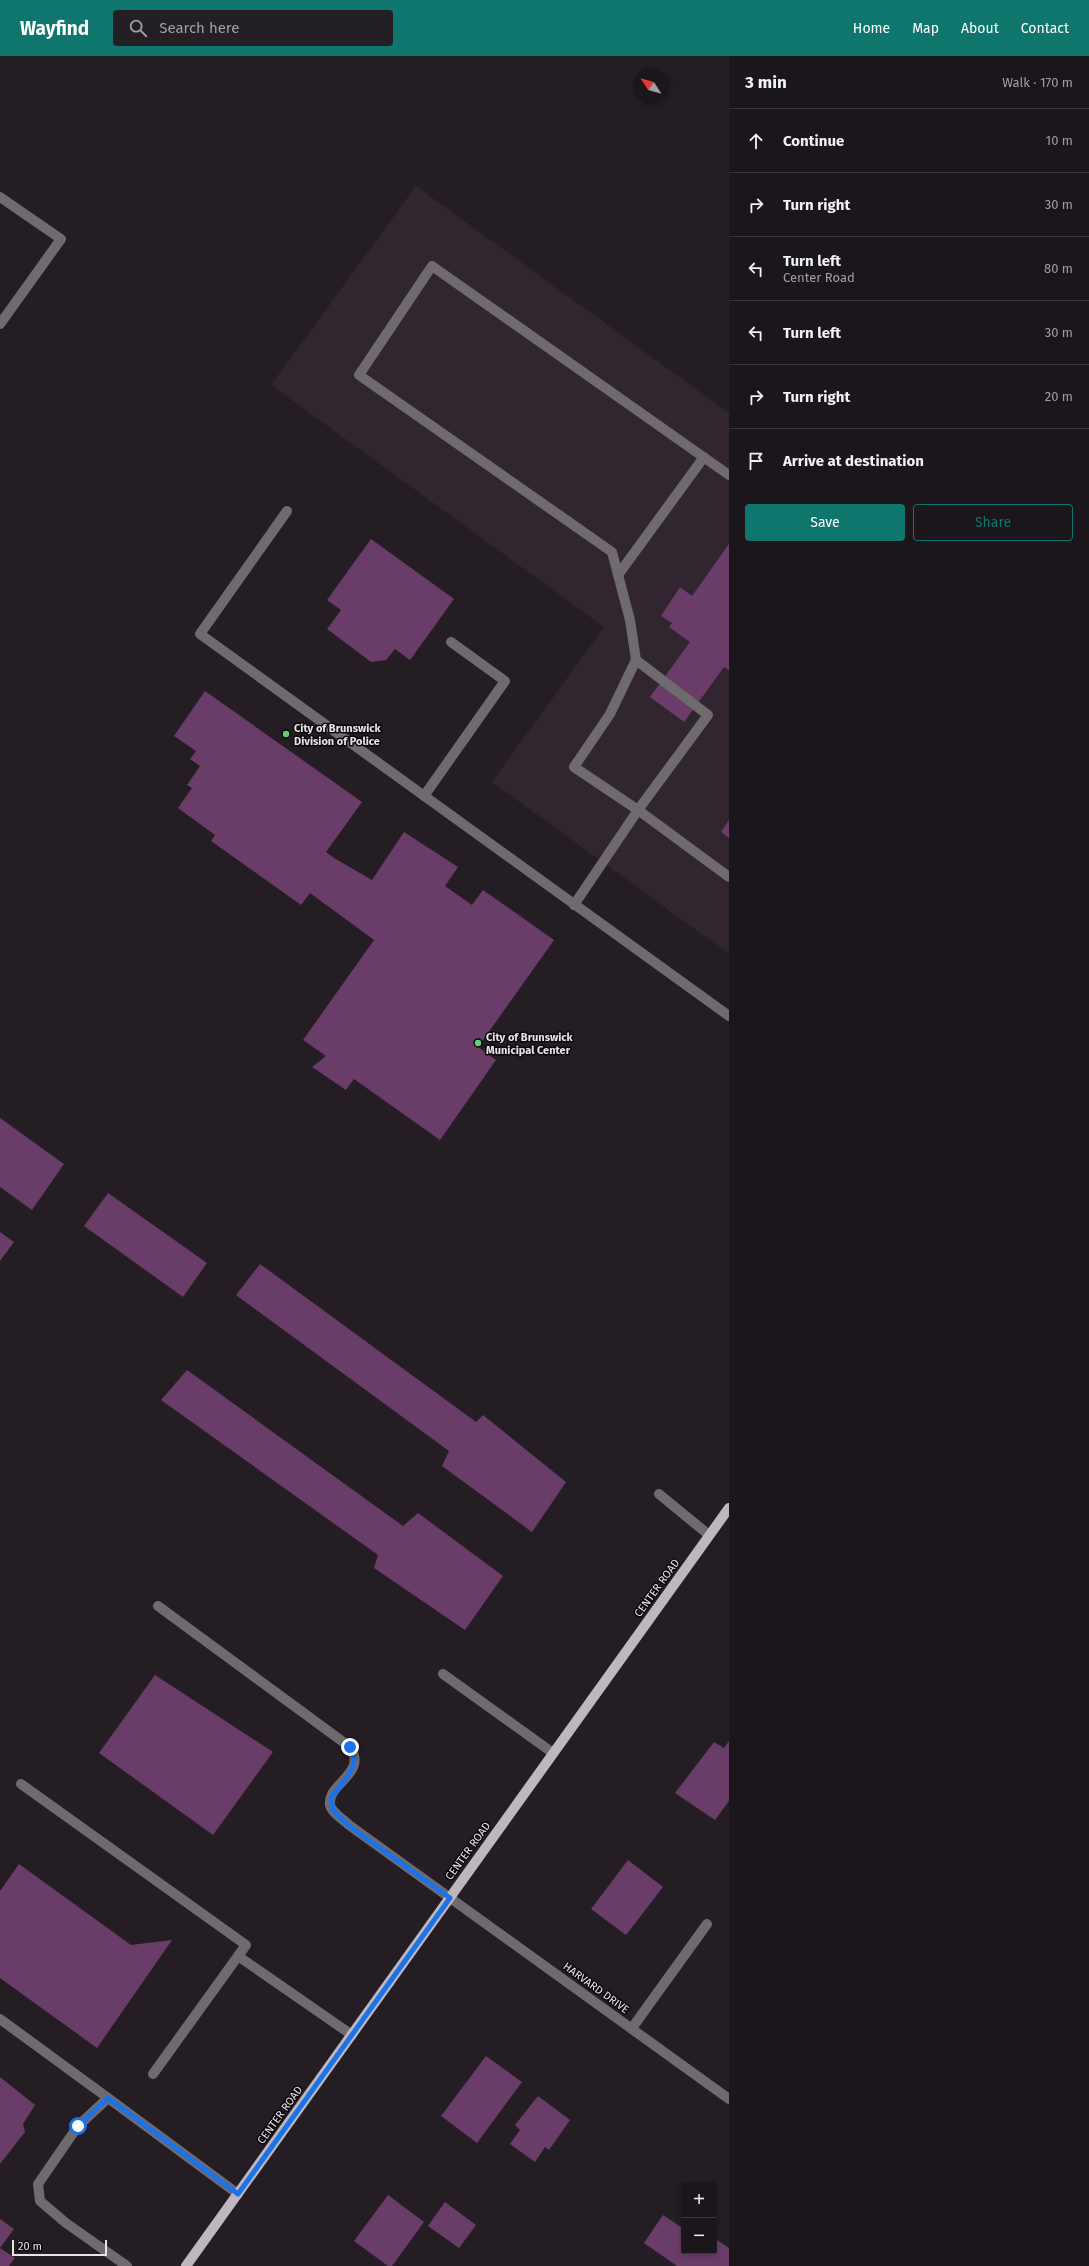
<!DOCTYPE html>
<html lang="en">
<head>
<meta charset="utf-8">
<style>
  body { margin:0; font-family:"Fira Sans",sans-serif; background:#241f24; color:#f1f3f6 }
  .controls { position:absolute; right:12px; bottom:12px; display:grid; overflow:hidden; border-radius:4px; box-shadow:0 2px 6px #0003 }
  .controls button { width:36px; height:36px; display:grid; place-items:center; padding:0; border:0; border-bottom:1px solid #39353a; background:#1b161b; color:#f1f3f6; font:20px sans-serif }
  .compass { position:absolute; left:633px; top:12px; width:36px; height:36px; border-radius:50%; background:#1b161b; box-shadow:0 2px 6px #0003; rotate:306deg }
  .scale { position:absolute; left:12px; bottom:10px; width:95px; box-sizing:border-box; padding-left:4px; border:2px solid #e8e3e8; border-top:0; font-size:11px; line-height:14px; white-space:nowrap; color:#e8e3e8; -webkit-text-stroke:3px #0b080b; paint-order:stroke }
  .stop { position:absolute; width:12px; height:12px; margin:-9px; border:3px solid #1a73e8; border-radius:50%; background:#fff }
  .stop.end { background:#1a73e8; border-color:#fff; box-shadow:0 1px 4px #0008 }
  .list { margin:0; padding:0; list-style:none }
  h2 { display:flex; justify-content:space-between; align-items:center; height:52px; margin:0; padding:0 16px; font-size:17px }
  h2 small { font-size:13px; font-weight:400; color:#a09fa3 }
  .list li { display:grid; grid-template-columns:26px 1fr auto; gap:12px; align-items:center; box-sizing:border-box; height:64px; padding:0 16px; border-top:1px solid #39353a }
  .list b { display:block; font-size:15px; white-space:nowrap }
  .list p { margin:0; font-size:13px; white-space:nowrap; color:#a09fa3 }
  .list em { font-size:13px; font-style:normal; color:#a09fa3 }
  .actions { display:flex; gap:8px; padding:12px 16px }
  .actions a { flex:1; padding:9px 0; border:1px solid #0f766e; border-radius:4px; text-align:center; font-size:14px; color:#0f766e }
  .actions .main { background:#0f766e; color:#fff }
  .icon { flex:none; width:22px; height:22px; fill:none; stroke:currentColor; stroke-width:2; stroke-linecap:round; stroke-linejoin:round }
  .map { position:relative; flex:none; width:729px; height:2210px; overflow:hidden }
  header { display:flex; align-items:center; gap:24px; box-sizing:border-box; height:56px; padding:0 20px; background:#0f766e; color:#fff }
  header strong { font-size:19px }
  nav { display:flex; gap:22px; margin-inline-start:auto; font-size:14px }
  .search { width:280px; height:36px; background:#241f24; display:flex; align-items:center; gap:10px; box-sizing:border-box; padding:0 14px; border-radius:4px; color:#a09fa3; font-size:15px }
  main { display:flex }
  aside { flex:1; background:#1b161b }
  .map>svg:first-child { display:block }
</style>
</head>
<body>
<header>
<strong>Wayfind</strong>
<div class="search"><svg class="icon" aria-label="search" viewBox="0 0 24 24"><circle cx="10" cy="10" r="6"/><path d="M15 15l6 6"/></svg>Search here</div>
<nav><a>Home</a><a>Map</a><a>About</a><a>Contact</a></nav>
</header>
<main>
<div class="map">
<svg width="729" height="2210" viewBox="0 0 729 2210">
  <rect width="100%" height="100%" fill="#241d24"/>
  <path fill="#312530" d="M416 130 729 357V898L492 726 604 571 271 329Z"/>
  <g fill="#693d68">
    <path d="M371 483 454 543 410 604 395 593 386 604 371 606 327 573 341 554 327 544Z"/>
    <path d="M729 488V614L724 611 684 666 650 641 690 586 669 571 672 567 661 560 680 531 692 540Z"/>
    <path d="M205 635 362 746 326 796 334 802 372 824 404 776 458 811 445 830 472 849 483 834 554 884 478 991 496 1004 440 1084 354 1023 346 1034 312 1011 326 1000 303 984 374 884 310 837 301 849 211 785 215 779 178 752 192 732 187 729 200 710 190 703 196 695 174 680Z"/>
    <path d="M729 764V782L721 776Z"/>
    <path d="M0 1062 64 1108 32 1154 0 1131Z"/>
    <path d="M108 1137 207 1207 183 1241 84 1170Z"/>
    <path d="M0 1176 14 1186 0 1205Z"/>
    <path d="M260 1208 476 1366 483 1359 566 1426 532 1476 442 1410 449 1395 236 1239Z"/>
    <path d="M187 1314 403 1470 418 1457 503 1520 465 1574 374 1512 378 1499 161 1344Z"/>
    <path d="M155 1619 273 1696 213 1779 99 1697Z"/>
    <path d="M729 1685V1745L715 1764 675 1737 714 1686 724 1692Z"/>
    <path d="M628 1804 663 1831 626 1879 591 1853Z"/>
    <path d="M19 1808 131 1889 172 1884 97 1992 0 1922V1835Z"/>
    <path d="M486 2000 522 2026 477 2087 441 2060Z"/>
    <path d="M0 2021 35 2049 23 2068 25 2076 0 2108Z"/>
    <path d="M538 2040 570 2064 549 2094 545 2091 535 2106 510 2088 520 2074 515 2069Z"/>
    <path d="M388 2139 424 2166 392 2210H388L354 2185Z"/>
    <path d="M445 2146 476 2169 459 2192 428 2170Z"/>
    <path d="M663 2159 684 2173V2195H714V2182L729 2192V2210H677L644 2187Z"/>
    <path d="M0 2163 14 2173 0 2192Z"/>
    <path d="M0 2192 15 2202 9 2210H0Z"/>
  </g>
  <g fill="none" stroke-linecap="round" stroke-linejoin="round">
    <g stroke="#6e6a6e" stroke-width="10">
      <path d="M0 141 61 183 0 268"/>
      <path d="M287 455 200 578 729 960"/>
      <path d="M618 519 704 401"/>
      <path d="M636 604 708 659 638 754 574 711 610 658 636 604 630 564 612 496 359 319 432 210 729 419"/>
      <path d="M424 740 505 625 451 586"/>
      <path d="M574 849 638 754 729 821"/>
      <path d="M659 1438 709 1479"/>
      <path d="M158 1550 350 1691C368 1718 327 1727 330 1749 332 1757 344 1764 349 1769L729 2043"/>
      <path d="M443 1618 553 1697"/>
      <path d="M21 1728 246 1889 153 2018"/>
      <path d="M238 1900 352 1979"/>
      <path d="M0 1963 108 2042"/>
      <path d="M632 1972 707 1868"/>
      <path d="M127 2210 66 2167 40 2145 38 2128 78 2070 108 2042 238 2138"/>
    </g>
    <path stroke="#bfb7bf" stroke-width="10" d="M186 2210 729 1452"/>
  </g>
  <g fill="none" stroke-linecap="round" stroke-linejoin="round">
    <path stroke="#1a73e8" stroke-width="5" d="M78 2070 108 2042 238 2138 450 1842 349 1770 333 1754 331 1742C342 1726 363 1709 350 1691"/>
  </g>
  <g fill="#59d56f" stroke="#0b080b" stroke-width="1.5">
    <circle cx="286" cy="678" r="4"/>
    <circle cx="478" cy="987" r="4"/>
  </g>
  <g text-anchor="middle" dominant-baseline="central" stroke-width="3" stroke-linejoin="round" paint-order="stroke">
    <g font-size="11" font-weight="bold" fill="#e8e3e8" stroke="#0b080b" text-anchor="start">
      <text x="294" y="672">City of Brunswick<tspan x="294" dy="13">Division of Police</tspan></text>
      <text x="486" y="981">City of Brunswick<tspan x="486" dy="13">Municipal Center</tspan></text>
    </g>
    <g font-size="11" fill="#e8e3e8" stroke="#0b080b">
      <text transform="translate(657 1532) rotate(-54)">CENTER ROAD</text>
      <text transform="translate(468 1795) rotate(-54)">CENTER ROAD</text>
      <text transform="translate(596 1932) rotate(36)">HARVARD DRIVE</text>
      <text transform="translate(280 2059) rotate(-54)">CENTER ROAD</text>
    </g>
  </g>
</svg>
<div class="controls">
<button>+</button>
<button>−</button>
</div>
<svg class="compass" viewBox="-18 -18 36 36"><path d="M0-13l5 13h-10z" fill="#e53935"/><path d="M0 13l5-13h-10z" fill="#a09fa3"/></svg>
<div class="scale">20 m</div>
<div class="stop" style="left:78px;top:2070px"></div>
<div class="stop end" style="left:350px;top:1691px"></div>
</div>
<aside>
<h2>3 min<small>Walk · 170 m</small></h2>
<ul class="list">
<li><svg class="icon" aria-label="ahead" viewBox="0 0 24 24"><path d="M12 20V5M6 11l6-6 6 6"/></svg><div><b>Continue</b></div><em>10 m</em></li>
<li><svg class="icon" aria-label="right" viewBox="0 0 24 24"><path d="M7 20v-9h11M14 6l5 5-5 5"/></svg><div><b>Turn right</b></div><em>30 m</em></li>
<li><svg class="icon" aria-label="left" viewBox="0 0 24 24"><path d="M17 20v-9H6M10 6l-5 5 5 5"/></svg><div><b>Turn left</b><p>Center Road</p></div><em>80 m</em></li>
<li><svg class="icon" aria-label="left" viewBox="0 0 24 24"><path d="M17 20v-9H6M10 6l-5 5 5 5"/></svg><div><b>Turn left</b></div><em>30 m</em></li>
<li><svg class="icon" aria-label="right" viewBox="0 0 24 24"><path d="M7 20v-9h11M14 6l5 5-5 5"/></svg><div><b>Turn right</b></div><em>20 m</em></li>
<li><svg class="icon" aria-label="arrive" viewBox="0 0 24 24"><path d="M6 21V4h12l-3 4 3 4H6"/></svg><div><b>Arrive at destination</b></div></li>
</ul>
<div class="actions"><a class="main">Save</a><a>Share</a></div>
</aside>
</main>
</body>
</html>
